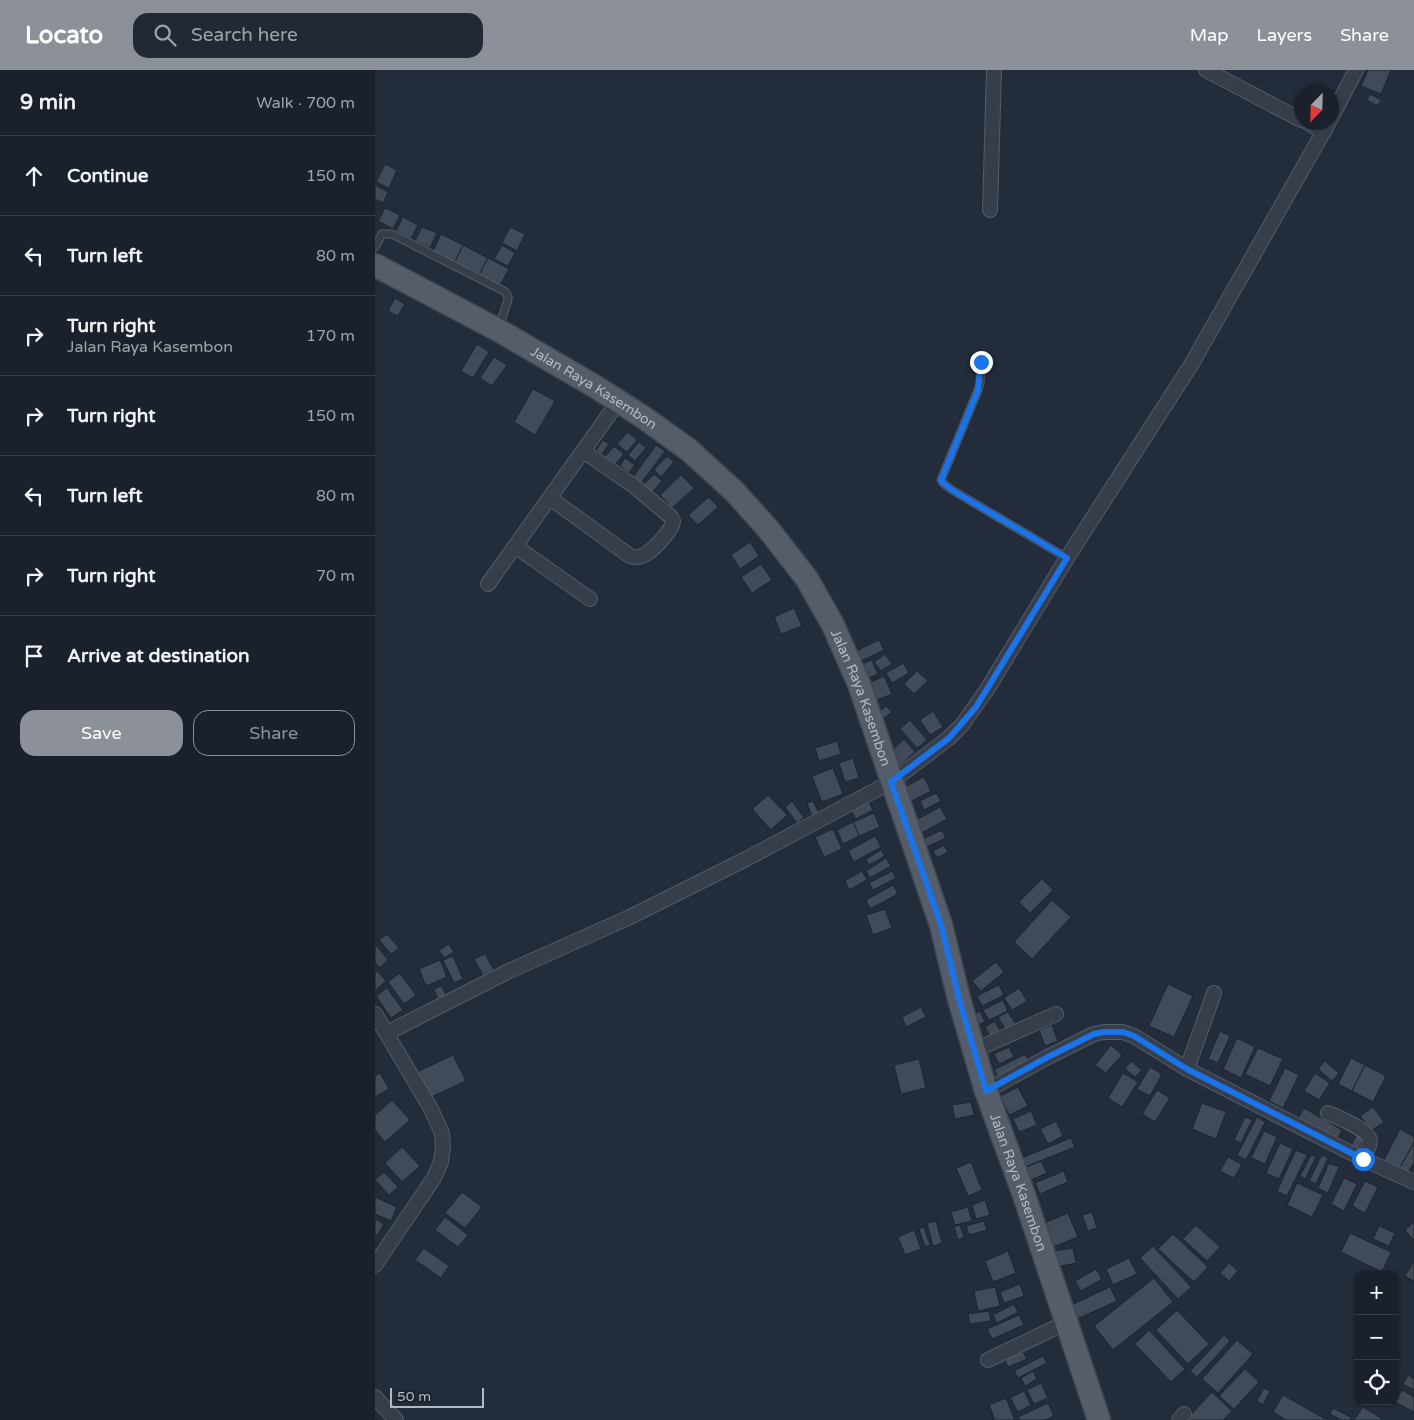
<!DOCTYPE html>
<html lang="en">
<head>
<meta charset="utf-8">
<style>
  body { margin:0; font-family:"Varela Round",sans-serif; background:#232934; color:#f1f3f6 }
  .controls { position:absolute; right:15px; bottom:15px; display:grid; overflow:hidden; border-radius:10px; box-shadow:0 1px 4px #0004 }
  .controls button { width:45px; height:45px; display:grid; place-items:center; padding:0; border:0; border-bottom:1px solid #383e48; background:#1a212c; color:#f1f3f6; font:25px sans-serif }
  .compass { position:absolute; left:919px; top:15px; width:45px; height:45px; border-radius:50%; background:#1a212c; box-shadow:0 1px 4px #0004; rotate:203deg }
  .scale { position:absolute; left:15px; bottom:12px; width:94px; box-sizing:border-box; padding-left:5px; border:2px solid #b2b9c6; border-top:0; font-size:14px; line-height:18px; white-space:nowrap; color:#b2b9c6; -webkit-text-stroke:4px #1c232f; paint-order:stroke }
  .stop { position:absolute; width:15px; height:15px; margin:-11px; border:4px solid #1a73e8; border-radius:50%; background:#fff }
  .stop.end { background:#1a73e8; border-color:#fff; box-shadow:0 1px 5px #0008 }
  .list { margin:0; padding:0; list-style:none }
  h2 { display:flex; justify-content:space-between; align-items:center; height:65px; margin:0; padding:0 20px; font-size:21px }
  h2 small { font-size:16px; font-weight:400; color:#9fa3a9 }
  .list li { display:grid; grid-template-columns:32px 1fr auto; gap:15px; align-items:center; box-sizing:border-box; height:80px; padding:0 20px; border-top:1px solid #383e48 }
  .list b { display:block; font-size:19px; white-space:nowrap }
  .list p { margin:0; font-size:16px; white-space:nowrap; color:#9fa3a9 }
  .list em { font-size:16px; font-style:normal; color:#9fa3a9 }
  .actions { display:flex; gap:10px; padding:15px 20px }
  .actions a { flex:1; padding:11px 0; border:1px solid #8c9099; border-radius:15px; text-align:center; font-size:18px; color:#8c9099 }
  .actions .main { background:#8c9099; color:#fff }
  .icon { flex:none; width:28px; height:28px; fill:none; stroke:currentColor; stroke-width:2; stroke-linecap:round; stroke-linejoin:round }
  .map { position:relative; flex:none; width:1039px; height:1350px; overflow:hidden }
  header { display:flex; align-items:center; gap:30px; box-sizing:border-box; height:70px; padding:0 25px; background:#8c9099; color:#fff }
  header strong { font-size:24px }
  nav { display:flex; gap:28px; margin-inline-start:auto; font-size:18px }
  .search { width:350px; height:45px; background:#232934; display:flex; align-items:center; gap:12px; box-sizing:border-box; padding:0 18px; border-radius:15px; color:#9fa3a9; font-size:19px }
  main { display:flex }
  aside { flex:1; background:#1a212c }
  .map>svg:first-child { display:block }
</style>
</head>
<body>
<header>
<strong>Locato</strong>
<div class="search"><svg class="icon" aria-label="search" viewBox="0 0 24 24"><circle cx="10" cy="10" r="6"/><path d="M15 15l6 6"/></svg>Search here</div>
<nav><a>Map</a><a>Layers</a><a>Share</a></nav>
</header>
<main>
<aside>
<h2>9 min<small>Walk · 700 m</small></h2>
<ul class="list">
<li><svg class="icon" aria-label="ahead" viewBox="0 0 24 24"><path d="M12 20V5M6 11l6-6 6 6"/></svg><div><b>Continue</b></div><em>150 m</em></li>
<li><svg class="icon" aria-label="left" viewBox="0 0 24 24"><path d="M17 20v-9H6M10 6l-5 5 5 5"/></svg><div><b>Turn left</b></div><em>80 m</em></li>
<li><svg class="icon" aria-label="right" viewBox="0 0 24 24"><path d="M7 20v-9h11M14 6l5 5-5 5"/></svg><div><b>Turn right</b><p>Jalan Raya Kasembon</p></div><em>170 m</em></li>
<li><svg class="icon" aria-label="right" viewBox="0 0 24 24"><path d="M7 20v-9h11M14 6l5 5-5 5"/></svg><div><b>Turn right</b></div><em>150 m</em></li>
<li><svg class="icon" aria-label="left" viewBox="0 0 24 24"><path d="M17 20v-9H6M10 6l-5 5 5 5"/></svg><div><b>Turn left</b></div><em>80 m</em></li>
<li><svg class="icon" aria-label="right" viewBox="0 0 24 24"><path d="M7 20v-9h11M14 6l5 5-5 5"/></svg><div><b>Turn right</b></div><em>70 m</em></li>
<li><svg class="icon" aria-label="arrive" viewBox="0 0 24 24"><path d="M6 21V4h12l-3 4 3 4H6"/></svg><div><b>Arrive at destination</b></div></li>
</ul>
<div class="actions"><a class="main">Save</a><a>Share</a></div>
</aside>
<div class="map">
<svg width="1039" height="1350" viewBox="0 0 1039 1350">
  <rect width="100%" height="100%" fill="#232c3a"/>
  <g fill="#404a59" stroke="#1e2531">
    <path d="M993 0H1016L1006 24 986 16Z"/>
    <path d="M995 24 1006 30 1003 36 992 30Z"/>
    <path d="M10 94 22 100 14 118 1 112Z"/>
    <path d="M0 115 13 122 8 133 0 129Z"/>
    <path d="M10 138 25 145 18 159 3 151Z"/>
    <path d="M28 147 43 155 36 169 21 161Z"/>
    <path d="M47 157 62 163 55 178 40 171Z"/>
    <path d="M135 157 150 164 142 181 127 173Z"/>
    <path d="M66 164 88 175 80 192 58 181Z"/>
    <path d="M88 175 113 188 104 205 80 192Z"/>
    <path d="M127 175 140 183 133 196 119 189Z"/>
    <path d="M113 188 134 199 125 215 104 205Z"/>
    <path d="M20 228 30 234 23 246 13 241Z"/>
    <path d="M102 274 114 282 98 308 86 301Z"/>
    <path d="M119 287 132 295 117 316 105 308Z"/>
    <path d="M158 319 180 331 160 365 139 352Z"/>
    <path d="M253 362 262 370 252 382 242 374Z"/>
    <path d="M228 370 234 374 227 384 221 380Z"/>
    <path d="M264 372 271 378 260 391 253 385Z"/>
    <path d="M281 375 290 381 263 417 255 411Z"/>
    <path d="M239 376 249 384 238 397 228 389Z"/>
    <path d="M292 386 299 392 286 407 279 400Z"/>
    <path d="M250 388 260 395 254 403 245 396Z"/>
    <path d="M279 404 287 411 274 426 265 418Z"/>
    <path d="M306 405 319 418 297 438 285 425Z"/>
    <path d="M334 427 343 437 323 455 313 445Z"/>
    <path d="M375 472 384 486 365 499 356 485Z"/>
    <path d="M386 494 397 510 377 523 366 507Z"/>
    <path d="M419 538 427 556 406 564 399 547Z"/>
    <path d="M504 570 509 580 484 592 479 582Z"/>
    <path d="M510 584 517 594 506 601 499 592Z"/>
    <path d="M497 590 503 604 492 609 486 594Z"/>
    <path d="M528 593 534 603 517 613 511 603Z"/>
    <path d="M542 601 553 611 539 624 529 614Z"/>
    <path d="M509 606 517 624 502 630 494 613Z"/>
    <path d="M511 636 517 642 508 649 503 642Z"/>
    <path d="M558 641 568 657 555 665 545 650Z"/>
    <path d="M535 650 552 670 542 678 525 659Z"/>
    <path d="M529 669 540 682 523 697 512 685Z"/>
    <path d="M462 671 466 684 444 691 440 678Z"/>
    <path d="M478 688 484 708 470 712 464 693Z"/>
    <path d="M458 698 468 724 447 732 437 706Z"/>
    <path d="M549 707 556 721 535 732 528 718Z"/>
    <path d="M561 723 566 731 549 740 545 731Z"/>
    <path d="M393 725 412 745 396 760 377 739Z"/>
    <path d="M417 731 429 748 422 753 410 737Z"/>
    <path d="M438 731 444 743 437 746 432 733Z"/>
    <path d="M494 732 498 740 481 749 476 741Z"/>
    <path d="M565 737 572 749 541 766 534 754Z"/>
    <path d="M499 743 505 757 484 766 478 752Z"/>
    <path d="M478 752 484 766 468 774 462 760Z"/>
    <path d="M458 759 467 779 449 787 440 767Z"/>
    <path d="M567 760 571 768 547 779 543 771Z"/>
    <path d="M500 766 506 777 479 792 473 781Z"/>
    <path d="M569 775 573 782 562 788 558 781Z"/>
    <path d="M506 780 510 786 494 795 491 789Z"/>
    <path d="M511 788 516 796 495 808 491 801Z"/>
    <path d="M487 801 492 810 474 820 470 811Z"/>
    <path d="M517 801 521 808 498 820 494 813Z"/>
    <path d="M667 809 678 820 655 843 644 832Z"/>
    <path d="M518 815 523 824 495 839 491 830Z"/>
    <path d="M677 830 696 847 657 889 639 872Z"/>
    <path d="M510 839 517 858 498 865 491 845Z"/>
    <path d="M12 864 24 878 16 884 4 870Z"/>
    <path d="M74 874 79 882 69 888 64 880Z"/>
    <path d="M2 876 13 890 4 898 0 892V878Z"/>
    <path d="M110 884 119 900 108 905 99 889Z"/>
    <path d="M78 886 88 909 79 913 68 890Z"/>
    <path d="M65 890 72 907 51 916 44 899Z"/>
    <path d="M621 892 629 902 606 921 597 911Z"/>
    <path d="M2 901 11 911 0 921V903Z"/>
    <path d="M25 903 41 925 29 934 13 912Z"/>
    <path d="M793 914 818 926 799 967 774 956Z"/>
    <path d="M624 915 629 925 607 936 602 926Z"/>
    <path d="M67 916 71 925 63 929 59 919Z"/>
    <path d="M12 918 28 940 16 948 1 926Z"/>
    <path d="M644 918 652 931 637 940 629 928Z"/>
    <path d="M628 930 633 941 614 950 608 940Z"/>
    <path d="M546 937 551 947 531 957 527 947Z"/>
    <path d="M605 941 610 952 598 957 593 946Z"/>
    <path d="M633 942 643 958 633 964 623 947Z"/>
    <path d="M620 951 628 966 617 971 610 957Z"/>
    <path d="M677 955 683 971 670 976 664 960Z"/>
    <path d="M845 961 855 966 843 993 833 989Z"/>
    <path d="M862 968 880 977 866 1008 848 999Z"/>
    <path d="M736 975 747 985 731 1003 720 995Z"/>
    <path d="M634 977 639 987 624 994 619 984Z"/>
    <path d="M883 978 908 989 895 1016 870 1004Z"/>
    <path d="M650 984 656 993 625 1010 619 1000Z"/>
    <path d="M78 985 91 1011 54 1028 42 1002Z"/>
    <path d="M976 988 990 995 977 1021 963 1014Z"/>
    <path d="M544 989 551 1018 526 1024 519 995Z"/>
    <path d="M756 991 767 1000 760 1007 750 999Z"/>
    <path d="M950 991 964 1003 957 1011 943 999Z"/>
    <path d="M990 995 1011 1006 998 1032 977 1021Z"/>
    <path d="M775 997 787 1004 775 1026 762 1019Z"/>
    <path d="M910 998 924 1005 908 1038 894 1031Z"/>
    <path d="M5 1003 14 1019 0 1027V1006Z"/>
    <path d="M748 1003 763 1012 747 1037 733 1028Z"/>
    <path d="M940 1003 955 1013 944 1030 929 1021Z"/>
    <path d="M643 1017 653 1036 634 1045 625 1026Z"/>
    <path d="M782 1020 795 1028 780 1052 767 1044Z"/>
    <path d="M17 1030 35 1050 10 1072 0 1060V1045Z"/>
    <path d="M596 1032 599 1045 580 1049 577 1035Z"/>
    <path d="M827 1033 851 1042 841 1069 817 1059Z"/>
    <path d="M998 1037 1009 1052 996 1061 985 1046Z"/>
    <path d="M929 1038 967 1060 960 1073 921 1052Z"/>
    <path d="M656 1041 662 1055 644 1062 638 1049Z"/>
    <path d="M870 1047 877 1050 866 1073 859 1070Z"/>
    <path d="M882 1047 890 1052 871 1090 862 1085Z"/>
    <path d="M681 1051 688 1066 673 1074 665 1059Z"/>
    <path d="M1025 1059 1039 1067V1072L1025 1098 1009 1090Z"/>
    <path d="M889 1061 902 1067 890 1094 876 1088Z"/>
    <path d="M982 1064 989 1068 982 1082 975 1078Z"/>
    <path d="M696 1068 700 1077 642 1100 639 1091Z"/>
    <path d="M1039 1072V1092L1033 1103 1025 1098Z"/>
    <path d="M905 1073 918 1079 904 1109 891 1103Z"/>
    <path d="M27 1077 45 1096 27 1112 10 1093Z"/>
    <path d="M921 1080 932 1085 912 1126 902 1121Z"/>
    <path d="M936 1085 941 1087 930 1109 925 1106Z"/>
    <path d="M947 1085 953 1088 941 1114 934 1111Z"/>
    <path d="M853 1087 867 1094 859 1108 845 1101Z"/>
    <path d="M666 1091 672 1103 654 1111 649 1098Z"/>
    <path d="M596 1092 607 1120 593 1126 581 1098Z"/>
    <path d="M954 1093 964 1097 953 1123 943 1118Z"/>
    <path d="M689 1101 693 1112 665 1124 660 1113Z"/>
    <path d="M9 1102 23 1117 14 1125 0 1110Z"/>
    <path d="M969 1108 982 1114 969 1141 956 1134Z"/>
    <path d="M990 1111 1003 1117 990 1143 977 1136Z"/>
    <path d="M922 1113 948 1125 937 1147 912 1135Z"/>
    <path d="M87 1122 107 1137 90 1158 70 1143Z"/>
    <path d="M0 1127 22 1137 16 1151 0 1144Z"/>
    <path d="M610 1130 615 1145 601 1149 597 1135Z"/>
    <path d="M593 1137 597 1151 580 1155 576 1142Z"/>
    <path d="M717 1142 722 1158 713 1161 707 1145Z"/>
    <path d="M693 1143 703 1167 678 1177 667 1154Z"/>
    <path d="M70 1147 93 1165 83 1177 60 1160Z"/>
    <path d="M0 1149 9 1154 2 1166 0 1165Z"/>
    <path d="M561 1151 567 1173 558 1176 552 1153Z"/>
    <path d="M609 1151 612 1160 594 1165 591 1156Z"/>
    <path d="M1039 1152V1171L1030 1160Z"/>
    <path d="M585 1155 589 1167 583 1170 579 1157Z"/>
    <path d="M821 1155 845 1177 832 1191 808 1169Z"/>
    <path d="M1004 1156 1020 1163 1014 1176 998 1169Z"/>
    <path d="M549 1157 555 1175 550 1177 544 1159Z"/>
    <path d="M539 1160 546 1179 530 1185 523 1167Z"/>
    <path d="M975 1163 1016 1182 1007 1202 966 1182Z"/>
    <path d="M798 1164 833 1197 819 1212 783 1179Z"/>
    <path d="M778 1176 816 1217 803 1229 765 1188Z"/>
    <path d="M49 1178 74 1196 66 1208 40 1190Z"/>
    <path d="M698 1178 701 1193 682 1197 679 1181Z"/>
    <path d="M633 1181 641 1203 618 1212 610 1191Z"/>
    <path d="M754 1188 762 1204 738 1215 731 1199Z"/>
    <path d="M1039 1191V1211L1030 1206Z"/>
    <path d="M854 1193 863 1201 854 1211 845 1203Z"/>
    <path d="M721 1199 727 1209 706 1221 700 1211Z"/>
    <path d="M779 1208 798 1232 738 1280 719 1256Z"/>
    <path d="M645 1214 649 1226 629 1233 625 1222Z"/>
    <path d="M620 1217 625 1236 603 1241 599 1221Z"/>
    <path d="M735 1217 742 1231 702 1249 696 1235Z"/>
    <path d="M639 1234 643 1242 622 1253 618 1245Z"/>
    <path d="M802 1240 834 1274 813 1294 781 1260Z"/>
    <path d="M614 1241 616 1251 595 1254 593 1244Z"/>
    <path d="M644 1245 649 1255 617 1269 612 1259Z"/>
    <path d="M774 1260 810 1299 796 1312 760 1274Z"/>
    <path d="M849 1265 855 1271 822 1307 815 1301Z"/>
    <path d="M862 1270 878 1284 843 1323 827 1309Z"/>
    <path d="M647 1280 652 1289 633 1297 629 1288Z"/>
    <path d="M668 1286 672 1293 643 1308 639 1301Z"/>
    <path d="M870 1299 884 1312 859 1339 844 1326Z"/>
    <path d="M658 1301 662 1309 650 1316 646 1308Z"/>
    <path d="M1033 1305 1039 1309V1320L1028 1314Z"/>
    <path d="M666 1313 673 1328 659 1334 652 1320Z"/>
    <path d="M889 1318 895 1321 888 1335 882 1331Z"/>
    <path d="M1027 1320 1039 1327V1342L1020 1332Z"/>
    <path d="M649 1321 656 1335 643 1342 635 1328Z"/>
    <path d="M837 1322 857 1341 848 1350H811Z"/>
    <path d="M908 1325 952 1350H911L898 1342Z"/>
    <path d="M631 1328 640 1350H620L614 1335Z"/>
    <path d="M673 1333 679 1346 670 1350H645L643 1347Z"/>
    <path d="M988 1337 1009 1350H979Z"/>
    <path d="M958 1338 977 1348 975 1350H966L955 1344Z"/>
  </g>
  <g fill="none" stroke-linecap="round" stroke-linejoin="round">
    <g stroke="#555c68" stroke-width="9">
      <g id="lane">
        <path d="M0 177 7 164H17L129 221 133 226V230L124 257"/>
        <path d="M606 292 605 313 603 320 566 410 568 413 577 420 692 488"/>
      </g>
    </g>
    <g stroke="#555c68" stroke-width="16">
      <g id="street">
        <path d="M831 0 926 50"/>
        <path d="M956 48 981 0"/>
        <path d="M932 52 949 62"/>
        <path d="M615 140 619 0"/>
        <path d="M175 428 255 486C259 487 263 488 267 486 276 483 298 460 298 451L296 447 259 416 208 381"/>
        <path d="M140 476 215 529"/>
        <path d="M113 514 243 332"/>
        <path d="M0 944 55 1037 67 1063 68 1077 66 1092 59 1108 0 1195"/>
        <path d="M12 963 134 901 255 847 371 789 516 712 574 668 587 655 613 618 692 488 816 295 954 52"/>
        <path d="M600 980 681 944"/>
        <path d="M812 999 839 923"/>
        <path d="M611 1021 671 988 719 964 729 962H748L759 966 812 999 988 1089 1039 1112"/>
        <path d="M953 1043C962 1047 995 1060 995 1071 995 1076 990 1084 988 1089"/>
        <path d="M613 1290 690 1253"/>
        <path d="M0 1327 21 1350"/>
        <path d="M804 1350 809 1344"/>
      </g>
    </g>
    <g stroke="#404753" stroke-width="25">
      <g id="primary">
        <path id="s1" d="M0 195 123 260 221 317 268 347 314 380 360 422 394 460 432 509 458 555 484 614 566 855 584 929 611 1021 649 1125 724 1350"/>
      </g>
    </g>
    <use href="#lane" stroke="#373e4b" stroke-width="7"/>
    <use href="#street" stroke="#373e4b" stroke-width="14"/>
    <use href="#primary" stroke="#555d6b" stroke-width="22"/>
  </g>
  <g fill="none" stroke-linecap="round" stroke-linejoin="round">
    <path stroke="#1a73e8" stroke-width="6" d="M606 292 603 320 566 410 568 413 577 420 692 488 601 637 574 668 516 712 566 855 584 929 611 1021 671 988 719 964 729 962H748L759 966 812 999 988 1089"/>
  </g>
  <g text-anchor="middle" dominant-baseline="central" stroke-width="5" stroke-linejoin="round" paint-order="stroke">
    <g font-size="14" fill="#b2b9c6" stroke="#1c232f">
      <text stroke="none"><textPath href="#s1" startOffset="251">Jalan Raya Kasembon</textPath></text>
      <text stroke="none"><textPath href="#s1" startOffset="671">Jalan Raya Kasembon</textPath></text>
      <text stroke="none"><textPath href="#s1" startOffset="1181">Jalan Raya Kasembon</textPath></text>
    </g>
  </g>
</svg>
<div class="controls">
<button>+</button>
<button>−</button>
<button><svg class="icon" aria-label="locate" viewBox="0 0 24 24"><circle cx="12" cy="12" r="6"/><path d="M12 2v4M12 18v4M2 12h4M18 12h4"/></svg></button>
</div>
<svg class="compass" viewBox="-18 -18 36 36"><path d="M0-13l5 13h-10z" fill="#e53935"/><path d="M0 13l5-13h-10z" fill="#9fa3a9"/></svg>
<div class="scale">50 m</div>
<div class="stop" style="left:988px;top:1089px"></div>
<div class="stop end" style="left:606px;top:292px"></div>
</div>
</main>
</body>
</html>
